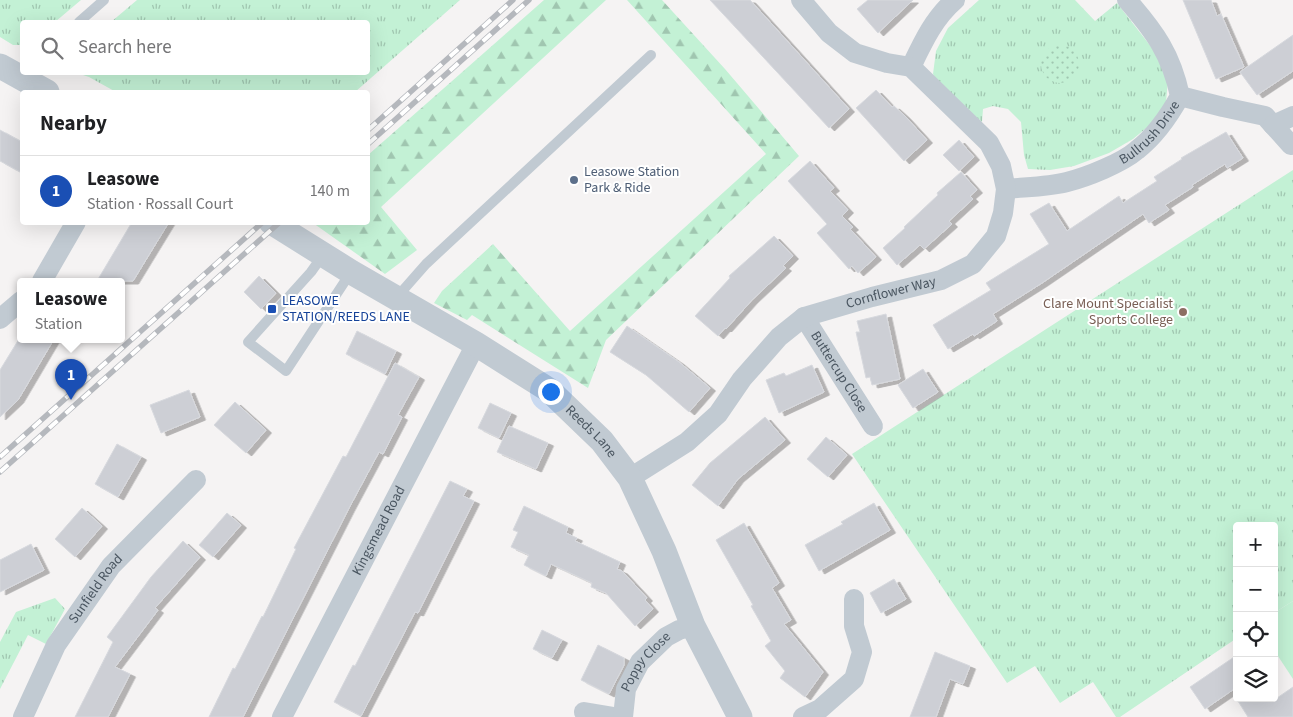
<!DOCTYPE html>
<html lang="en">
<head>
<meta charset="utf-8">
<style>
  body { margin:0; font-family:"Source Sans 3",sans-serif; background:#f6f6f6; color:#202124 }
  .controls { position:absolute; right:15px; bottom:15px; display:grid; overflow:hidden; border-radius:5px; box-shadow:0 5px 20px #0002 }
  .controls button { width:45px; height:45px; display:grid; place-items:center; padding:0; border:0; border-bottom:1px solid #e0e0e0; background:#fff; color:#202124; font:25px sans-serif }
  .you { position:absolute; left:550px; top:391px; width:18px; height:18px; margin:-12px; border:4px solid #fff; border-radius:50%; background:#1a73e8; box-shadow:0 0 0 8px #1a73e833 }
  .badge { display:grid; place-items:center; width:32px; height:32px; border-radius:50%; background:#ea580c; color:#fff; font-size:16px; font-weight:700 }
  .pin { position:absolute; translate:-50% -41px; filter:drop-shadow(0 1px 2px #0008) }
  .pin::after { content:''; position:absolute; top:26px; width:18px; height:15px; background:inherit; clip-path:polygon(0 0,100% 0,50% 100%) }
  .popup { position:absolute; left:17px; top:278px; width:108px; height:65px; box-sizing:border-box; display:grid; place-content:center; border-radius:5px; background:#fff; filter:drop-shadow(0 1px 4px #0005); font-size:16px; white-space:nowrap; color:#757577 }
  .popup b { font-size:19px; color:#202124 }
  .popup::after { content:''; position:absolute; left:50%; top:100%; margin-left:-10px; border:10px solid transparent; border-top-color:#fff }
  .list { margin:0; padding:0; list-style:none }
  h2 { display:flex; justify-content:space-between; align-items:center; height:65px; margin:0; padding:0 20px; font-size:21px }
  h2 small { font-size:16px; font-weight:400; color:#757577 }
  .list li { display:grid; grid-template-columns:32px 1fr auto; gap:15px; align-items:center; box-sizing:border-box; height:70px; padding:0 20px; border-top:1px solid #e0e0e0 }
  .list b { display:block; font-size:19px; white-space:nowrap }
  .list p { margin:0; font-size:16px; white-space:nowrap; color:#757577 }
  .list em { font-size:16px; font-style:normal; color:#757577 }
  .icon { flex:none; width:28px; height:28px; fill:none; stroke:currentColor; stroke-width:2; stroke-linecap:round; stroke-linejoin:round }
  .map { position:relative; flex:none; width:1293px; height:717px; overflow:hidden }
  .search { position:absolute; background:#fff; box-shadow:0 5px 20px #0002; left:20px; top:20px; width:350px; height:55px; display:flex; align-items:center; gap:12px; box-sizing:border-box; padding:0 18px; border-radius:5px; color:#757577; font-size:19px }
  .panel { position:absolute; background:#fff; box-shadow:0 5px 20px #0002; left:20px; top:90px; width:350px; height:135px; border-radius:5px }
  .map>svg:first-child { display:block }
</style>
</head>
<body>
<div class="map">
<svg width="1293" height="717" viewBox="0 0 1293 717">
  <defs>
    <pattern id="grass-tufts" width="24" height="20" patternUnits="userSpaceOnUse" patternTransform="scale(1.25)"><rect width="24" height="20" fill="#c3f1d5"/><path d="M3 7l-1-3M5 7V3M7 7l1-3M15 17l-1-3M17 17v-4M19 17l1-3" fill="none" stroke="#a0c6b0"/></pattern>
    <pattern id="forest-firs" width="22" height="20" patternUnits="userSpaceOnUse" patternTransform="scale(1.25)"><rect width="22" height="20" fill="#c3f1d5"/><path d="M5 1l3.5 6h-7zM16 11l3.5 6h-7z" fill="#a0c6b0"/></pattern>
    <pattern id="park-dots" width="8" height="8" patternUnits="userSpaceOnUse" patternTransform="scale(1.25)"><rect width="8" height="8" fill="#c3f1d5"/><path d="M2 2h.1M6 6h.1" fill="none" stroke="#a0c6b0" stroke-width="1.8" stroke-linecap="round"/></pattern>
    <filter id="shadow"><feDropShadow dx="5.5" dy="3" stdDeviation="0" flood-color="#0004"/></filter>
  </defs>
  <rect width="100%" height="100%" fill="#f5f3f3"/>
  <g fill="url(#grass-tufts)">
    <path d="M0 0H81L55 22H22V45H13L0 37Z"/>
    <path d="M137 0H460L355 92H116L89 77 77 73 368 72V22H111Z"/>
    <path d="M979 0H1075L1095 21 1117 3 1166 66 1168 80 1166 102 1156 120 1133 139 1109 153 1074 166 1050 170 1028 169 1024 155 1021 122 1008 109 993 106 983 109 982 122 940 86 933 74 936 51 948 28Z"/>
    <path d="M1293 170V601L1274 613V526H1237V638L1120 717H1116L1093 682 1060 703 1035 666 1007 683 852 454Z"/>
    <path d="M55 598 65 609 46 644 28 635 0 689V642L16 612Z"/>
  </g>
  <g fill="url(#forest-firs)">
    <path d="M544 0H606L381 207 417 250 385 274 313 223 368 222V155Z"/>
    <path d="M627 0H662L725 69 799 156 606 340 588 388 472 315 467 320 434 303 442 291 493 244 570 331 766 154Z"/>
  </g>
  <circle fill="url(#park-dots)" cx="1060" cy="64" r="19"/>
  <path fill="#c3f1d5" d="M1293 601V679L1274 650V613Z"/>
  <g fill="#cdcfd5" stroke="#d7d9de" filter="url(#shadow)">
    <path d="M710 0H750L849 109 829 128Z"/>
    <path d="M868 0H913L878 33 857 9Z"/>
    <path d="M1183 0H1211L1217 16 1221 14 1244 67 1216 79Z"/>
    <path d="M1293 35V71L1257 95 1240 72Z"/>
    <path d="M876 90 892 107 894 106 905 116 927 140 904 161 856 108Z"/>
    <path d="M0 130 22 142V173L0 161Z"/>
    <path d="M1226 132 1243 158 1227 168 1225 164 1192 185 1193 187 1165 205 1169 210 1149 223 1143 214 1042 283 993 314 997 321 974 336 973 334 948 349 933 325 991 290 986 283 1049 244 1030 214 1049 203 1067 231 1119 196 1123 203 1157 181 1154 177 1182 159 1181 158Z"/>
    <path d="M959 140 974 157 959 171 943 155Z"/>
    <path d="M810 161 834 188 830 191 848 210 842 216 853 227 850 229 876 257 858 273 852 266 849 269 817 233 827 224 788 181Z"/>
    <path d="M961 172 977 190 970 196 973 199 949 221 952 224 924 249 920 245 897 265 883 248 905 228 904 227 938 195 937 193Z"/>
    <path d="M132 222H169L133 281H97Z"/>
    <path d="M774 236 793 256 783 266 786 268 752 300 726 329 725 328 718 336 695 316 730 278 729 276Z"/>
    <path d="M259 276 276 293 261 309 244 292Z"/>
    <path d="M886 314 900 379 872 385 870 377 866 378 856 332H860L857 321Z"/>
    <path d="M627 326 679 362 710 388 689 412 646 375 610 352Z"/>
    <path d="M357 331 396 351 385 374 346 354Z"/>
    <path d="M19 339H54L18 400 0 417V370Z"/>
    <path d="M395 363 419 377 398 415 402 417 383 454 379 452 349 508 243 717H209L233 668 235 669 262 616 263 617 296 549 294 548 343 456 346 457Z"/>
    <path d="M812 365 824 392 779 413 766 380 784 373 786 376Z"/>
    <path d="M923 369 938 392 913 408 898 385Z"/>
    <path d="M189 390 200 417 161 433 150 405Z"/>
    <path d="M235 402 266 430 246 453 214 425Z"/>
    <path d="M490 403 511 413 499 438 478 428Z"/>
    <path d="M765 417 785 440 738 479 718 506 692 485 710 463Z"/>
    <path d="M509 426 548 443 536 469 497 452Z"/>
    <path d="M826 437 847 455 828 477 807 459Z"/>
    <path d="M117 444 141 457 118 497 95 484Z"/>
    <path d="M450 481 467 489 463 496 474 501 418 613 415 612 361 716 334 702 353 665 355 666Z"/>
    <path d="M874 503 890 530 819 571 805 545 843 524 841 522Z"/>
    <path d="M524 506 568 527 566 533 577 538 575 541 620 562 617 569 622 571 647 598 645 600 653 609 635 626 606 593 591 587 592 583 551 564 546 576 524 565 529 555 511 547 518 532 513 530Z"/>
    <path d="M82 508 102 526 75 557 55 539Z"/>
    <path d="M227 513 241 525 213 557 199 545Z"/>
    <path d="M744 523 779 583 772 588 791 620 784 624 823 672 805 697 780 678 785 671 765 646 771 641 751 606 753 605 716 540Z"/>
    <path d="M183 541 200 557 155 608 158 610 115 667 130 674 108 717H75L113 642 107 637 151 577Z"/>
    <path d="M31 544 44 570 0 592V560Z"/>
    <path d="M894 579 906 599 881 613 870 593Z"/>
    <path d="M542 630 562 640 552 658 533 649Z"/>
    <path d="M598 645 624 658V665L609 694 581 680Z"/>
    <path d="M935 652 970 666 963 684 950 679 936 717H910Z"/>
    <path d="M1237 655V687L1205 709 1190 687Z"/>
    <path d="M1293 687V717H1248L1236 698H1277Z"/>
  </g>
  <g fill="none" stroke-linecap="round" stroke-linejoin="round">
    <g stroke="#c1cad2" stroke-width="10">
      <path d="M79 22 104 0"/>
      <path d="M323 255 311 272 248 342 286 371 351 272"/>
      <path d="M397 297 426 264 651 55"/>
    </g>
    <g stroke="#c1cad2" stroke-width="20">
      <path d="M911 67C923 42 934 18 955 0"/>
      <path d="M1180 96 1223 107 1265 116 1273 125"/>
      <path d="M1291 145 1273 125 1293 116"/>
      <path id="s1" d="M1006 189C1026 187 1048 187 1067 182 1087 177 1122 163 1137 150 1155 136 1169 116 1180 96 1171 54 1155 32 1127 0"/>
      <path d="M42 281 76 222"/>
      <path id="s2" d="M804 317 873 426"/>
      <path d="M0 319 21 301"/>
      <path id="s3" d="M630 478 687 442 718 414 742 379 779 337 804 317 872 297 941 280 973 264 996 236 1003 213 1006 189 1001 166 989 143 911 67 887 63 855 53 829 33 801 0"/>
      <path d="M584 712 614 717"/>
      <path id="s4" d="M23 717 56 645 111 566 196 480"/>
      <path id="s5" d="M282 717 476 344"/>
      <path id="s6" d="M623 717 626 689 640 662 666 637 679 630 693 626"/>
      <path d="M803 717 820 709 854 679 862 652 854 626V599"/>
    </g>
    <g stroke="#c1cad2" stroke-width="25">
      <path d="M0 66 47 92"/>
      <path id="s7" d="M271 222 351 272 476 344 549 390 602 441 630 478 664 551 693 626 740 717"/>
    </g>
    <g stroke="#b5b8bd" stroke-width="5.5">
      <g id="rail">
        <path d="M368 130 513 0"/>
        <path d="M368 144 529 0"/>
        <path d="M0 457 263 222"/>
        <path d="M0 472 280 222"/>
      </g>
    </g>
    <use href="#rail" stroke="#fff" stroke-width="4" stroke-dasharray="11" stroke-linecap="butt"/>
  </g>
  <circle fill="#5c6f8a" stroke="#fff" stroke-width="2" cx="574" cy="180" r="5"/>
  <rect fill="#1a4fb4" stroke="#fff" stroke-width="2" x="267" y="304" width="10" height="10" rx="2.5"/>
  <circle fill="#8d6e63" stroke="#fff" stroke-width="2" cx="1183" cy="312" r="5"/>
  <g text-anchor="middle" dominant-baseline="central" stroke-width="4" stroke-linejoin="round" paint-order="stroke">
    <g font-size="14" fill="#4a5661" stroke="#fff">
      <text stroke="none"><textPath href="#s1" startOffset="160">Bullrush Drive</textPath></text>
      <text stroke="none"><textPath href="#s3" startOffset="330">Cornflower Way</textPath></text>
      <text stroke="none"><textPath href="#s2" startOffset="65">Buttercup Close</textPath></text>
      <text stroke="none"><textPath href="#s7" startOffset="384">Reeds Lane</textPath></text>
      <text stroke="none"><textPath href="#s5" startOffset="210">Kingsmead Road</textPath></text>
      <text stroke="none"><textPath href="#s4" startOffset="148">Sunfield Road</textPath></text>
      <text stroke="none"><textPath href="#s6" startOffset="62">Poppy Close</textPath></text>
    </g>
    <g font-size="14" fill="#4e5e75" stroke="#fff" text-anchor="start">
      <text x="584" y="172">Leasowe Station<tspan x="584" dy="16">Park &amp; Ride</tspan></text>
    </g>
    <g font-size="14" fill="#164399" stroke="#fff" text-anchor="start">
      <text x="282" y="301">LEASOWE<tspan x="282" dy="16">STATION/REEDS LANE</tspan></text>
    </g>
    <g font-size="14" fill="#785e54" stroke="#fff" text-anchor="end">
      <text x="1173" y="304">Clare Mount Specialist<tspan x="1173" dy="16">Sports College</tspan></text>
    </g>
  </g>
</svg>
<div class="controls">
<button>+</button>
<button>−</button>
<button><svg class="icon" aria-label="locate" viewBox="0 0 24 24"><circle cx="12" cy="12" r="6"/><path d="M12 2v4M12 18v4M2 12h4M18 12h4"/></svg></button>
<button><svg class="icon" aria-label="layers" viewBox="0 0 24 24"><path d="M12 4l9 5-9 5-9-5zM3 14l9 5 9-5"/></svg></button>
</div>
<div class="you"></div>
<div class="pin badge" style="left:71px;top:400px;background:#1a4fb4">1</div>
<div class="popup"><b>Leasowe</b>Station</div>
<div class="search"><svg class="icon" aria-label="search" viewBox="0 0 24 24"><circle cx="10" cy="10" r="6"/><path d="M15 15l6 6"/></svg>Search here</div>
<section class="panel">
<h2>Nearby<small></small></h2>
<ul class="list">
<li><span class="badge" style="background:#1a4fb4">1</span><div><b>Leasowe</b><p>Station · Rossall Court</p></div><em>140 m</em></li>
</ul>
</section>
</div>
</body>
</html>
